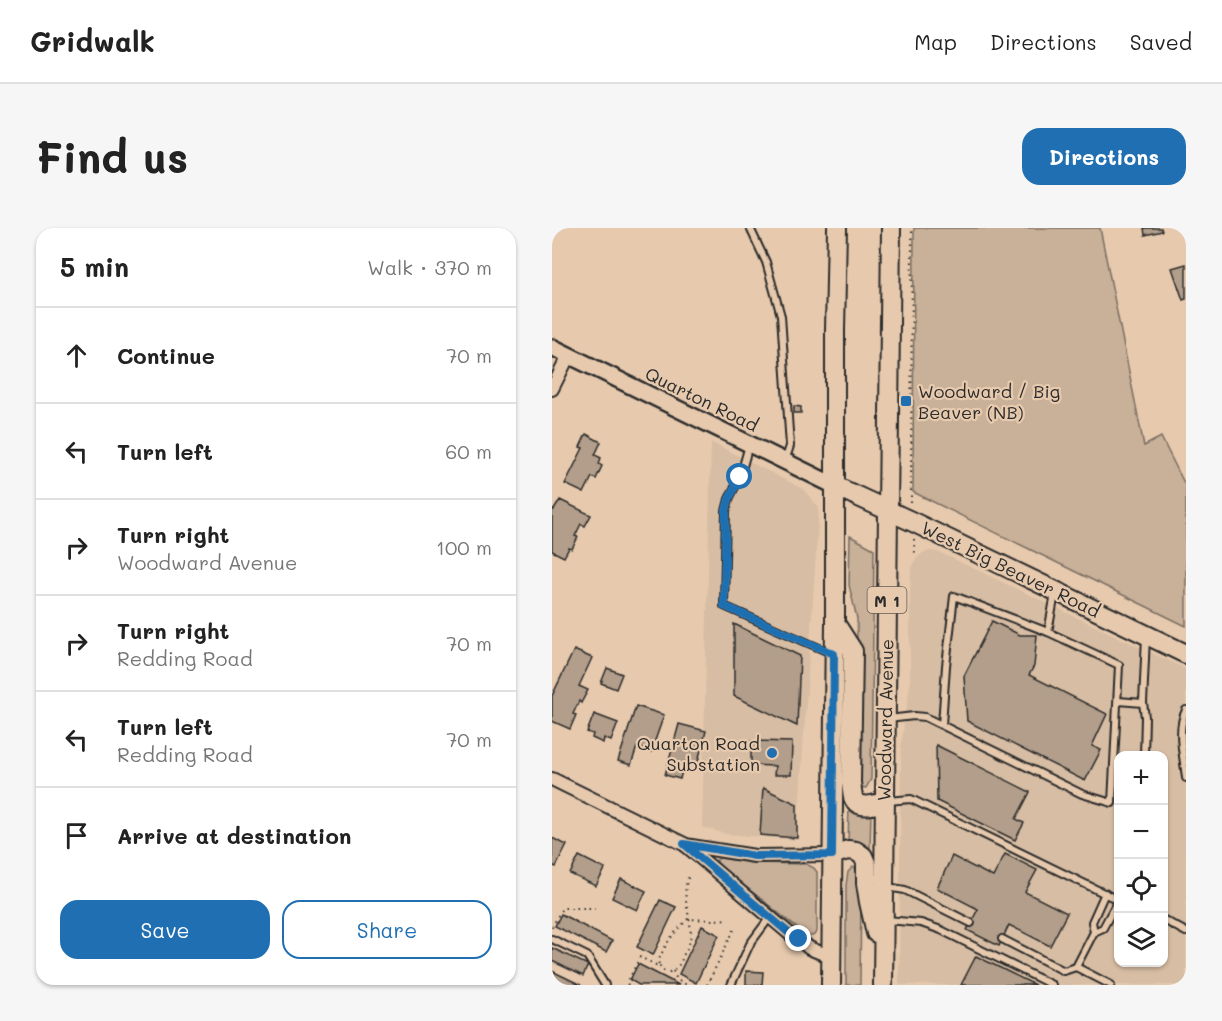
<!DOCTYPE html>
<html lang="en">
<head>
<meta charset="utf-8">
<style>
  body { margin:0; font-family:Mali,sans-serif; background:#f6f6f6; color:#222 }
  .controls { position:absolute; right:18px; bottom:18px; display:grid; overflow:hidden; border-radius:12px; box-shadow:0 2px 4px #0004 }
  .controls button { width:54px; height:54px; display:grid; place-items:center; padding:0; border:0; border-bottom:2px solid #e0e0e0; background:#fff; color:#222; font:30px sans-serif }
  .stop { position:absolute; width:18px; height:18px; margin:-14px; border:4px solid #1f6fb2; border-radius:50%; background:#fff }
  .stop.end { background:#1f6fb2; border-color:#fff; box-shadow:0 2px 6px #0008 }
  .list { margin:0; padding:0; list-style:none }
  h2 { display:flex; justify-content:space-between; align-items:center; height:78px; margin:0; padding:0 24px; font-size:26px }
  h2 small { font-size:20px; font-weight:400; color:#767676 }
  .list li { display:grid; grid-template-columns:39px 1fr auto; gap:18px; align-items:center; box-sizing:border-box; height:96px; padding:0 24px; border-top:2px solid #e0e0e0 }
  .list b { display:block; font-size:22px; white-space:nowrap }
  .list p { margin:0; font-size:20px; white-space:nowrap; color:#767676 }
  .list em { font-size:20px; font-style:normal; color:#767676 }
  .actions { display:flex; gap:12px; padding:18px 24px }
  .actions a { flex:1; padding:14px 0; border:2px solid #1f6fb2; border-radius:18px; text-align:center; font-size:21px; color:#1f6fb2 }
  .actions .main { background:#1f6fb2; color:#fff }
  .icon { flex:none; width:33px; height:33px; fill:none; stroke:currentColor; stroke-width:2; stroke-linecap:round; stroke-linejoin:round }
  .map { position:relative; flex:none; width:634px; height:757px; overflow:hidden; border-radius:18px }
  header { display:flex; align-items:center; gap:36px; box-sizing:border-box; height:84px; padding:0 30px; background:#fff; border-bottom:2px solid #e0e0e0 }
  header strong { font-size:28px }
  nav { display:flex; gap:33px; margin-inline-start:auto; font-size:21px }
  .intro { display:flex; align-items:center; justify-content:space-between; box-sizing:border-box; height:144px; padding:0 36px }
  h1 { margin:0; font-size:42px }
  .button { padding:15px 27px; border-radius:18px; background:#1f6fb2; color:#fff; font-size:21px; font-weight:700 }
  main { display:flex; gap:36px; padding:0 36px }
  aside { flex:1; background:#fff; border-radius:18px; box-shadow:0 2px 4px #0004 }
  .map>svg:first-child { display:block }
</style>
</head>
<body>
<header>
<strong>Gridwalk</strong>
<nav><a>Map</a><a>Directions</a><a>Saved</a></nav>
</header>
<div class="intro"><h1>Find us</h1><a class="button">Directions</a></div>
<main>
<aside>
<h2>5 min<small>Walk · 370 m</small></h2>
<ul class="list">
<li><svg class="icon" aria-label="ahead" viewBox="0 0 24 24"><path d="M12 20V5M6 11l6-6 6 6"/></svg><div><b>Continue</b></div><em>70 m</em></li>
<li><svg class="icon" aria-label="left" viewBox="0 0 24 24"><path d="M17 20v-9H6M10 6l-5 5 5 5"/></svg><div><b>Turn left</b></div><em>60 m</em></li>
<li><svg class="icon" aria-label="right" viewBox="0 0 24 24"><path d="M7 20v-9h11M14 6l5 5-5 5"/></svg><div><b>Turn right</b><p>Woodward Avenue</p></div><em>100 m</em></li>
<li><svg class="icon" aria-label="right" viewBox="0 0 24 24"><path d="M7 20v-9h11M14 6l5 5-5 5"/></svg><div><b>Turn right</b><p>Redding Road</p></div><em>70 m</em></li>
<li><svg class="icon" aria-label="left" viewBox="0 0 24 24"><path d="M17 20v-9H6M10 6l-5 5 5 5"/></svg><div><b>Turn left</b><p>Redding Road</p></div><em>70 m</em></li>
<li><svg class="icon" aria-label="arrive" viewBox="0 0 24 24"><path d="M6 21V4h12l-3 4 3 4H6"/></svg><div><b>Arrive at destination</b></div></li>
</ul>
<div class="actions"><a class="main">Save</a><a>Share</a></div>
</aside>
<div class="map">
<svg width="634" height="757" viewBox="0 0 634 757">
  <rect width="100%" height="100%" fill="#e7caae"/>
  <filter id="ink" filterUnits="userSpaceOnUse"><feTurbulence type="fractalNoise" baseFrequency=".0167" numOctaves="2"/><feDisplacementMap in="SourceGraphic" scale="12" xChannelSelector="R" yChannelSelector="G"/><feConvolveMatrix kernelMatrix="1 2 1 2 8 2 1 2 1" color-interpolation-filters="sRGB"/></filter>
  <g filter="url(#ink)">
    <g fill="#d7bda3" fill-rule="evenodd">
      <path d="M159 214 251 261 267 280 245 612 174 606 150 599Z"/>
      <path d="M381 323 391 326 634 441V757H347L349 517 358 457V365L359 343 361 335 366 329 372 324ZM566 528H612V734H566Z"/>
    </g>
    <g fill="#c8b099" stroke="#7a6e62" stroke-width="1.5">
      <path d="M362 0H548L592 218 609 209 634 259V398L361 264Z"/>
      <path d="M298 308 322 321 319 551 314 560 309 559 305 548V391L297 357Z"/>
      <path d="M297 577 319 583 318 620 307 614 296 617Z"/>
      <path d="M168 630 200 635 254 636 262 640 265 644V703L264 706 260 708H255L167 637 164 632Z"/>
      <path d="M301 639 307 643 309 659 308 757H294V657L296 644Z"/>
    </g>
    <g fill="#b29e8a" stroke="#2b2b2b" stroke-width="1.5">
      <path d="M592 0H609L610 3 593 7Z"/>
      <path d="M634 36V71L631 72 620 40Z"/>
      <path d="M242 178 249 179V185H242Z"/>
      <path d="M34 206 49 214 43 227 49 230 47 236 50 238 44 251 40 249 32 265 13 256 31 220 28 219Z"/>
      <path d="M8 272 39 287 33 298 29 296 23 308 26 309 20 321 17 320 12 329 0 323V282H2Z"/>
      <path d="M440 393 468 407H485L482 438 477 447 555 486 540 518 549 522 533 553 415 493 412 448Z"/>
      <path d="M182 396 248 428 245 498 182 468Z"/>
      <path d="M22 422 40 430 27 458 36 462 29 475 27 473 21 486 24 487 18 501 0 493V468Z"/>
      <path d="M55 440 70 446 64 461 49 455Z"/>
      <path d="M84 478 112 487 99 524 85 519 79 537 66 533Z"/>
      <path d="M42 486 66 495 59 513 52 510 51 515 40 510 41 506 35 504Z"/>
      <path d="M127 496 154 503 145 537 132 534 128 551 113 547Z"/>
      <path d="M199 513 240 514 239 547H222L223 538 199 537Z"/>
      <path d="M384 517 478 564 464 591 472 595 463 612 385 573Z"/>
      <path d="M211 560 245 576V610L208 607Z"/>
      <path d="M0 610 15 617 4 639 0 637Z"/>
      <path d="M453 626 485 642 473 664 515 685 498 718 457 697 447 718 415 702 426 681 385 660 400 628 441 649Z"/>
      <path d="M27 628 53 641 44 658 18 646Z"/>
      <path d="M69 651 94 663 85 682 60 670Z"/>
      <path d="M108 672 124 679 101 727 85 719Z"/>
      <path d="M9 686 60 713 54 724 3 698Z"/>
      <path d="M150 698 167 707 144 755 127 746Z"/>
      <path d="M0 720 36 737 31 748 0 733Z"/>
      <path d="M424 728 483 757H409Z"/>
      <path d="M86 736 127 757H87L78 752Z"/>
      <path d="M0 743 29 757H0Z"/>
      <path d="M194 743 211 744 210 757H194Z"/>
    </g>
    <g fill="none" stroke-linecap="round" stroke-linejoin="round">
      <g stroke="#2b2b2b" stroke-width="10">
        <g id="service">
          <path d="M198 0 214 34 229 88 238 218 233 233"/>
          <path d="M197 217 188 249 177 271 174 283 172 378 281 426"/>
          <path d="M496 404 503 366"/>
          <path d="M566 473 591 475"/>
          <path d="M634 482C624 502 632 529 634 550"/>
          <path d="M336 491 362 488 373 489 530 566 560 575 567 437 496 404 402 368 394 438 390 497"/>
          <path d="M592 528 593 489 591 475 594 408"/>
          <path d="M336 573 359 571 566 672"/>
          <path d="M335 659 353 662 419 695"/>
          <path d="M553 665 540 694 542 704 551 700 566 672"/>
          <path d="M335 692 369 695 389 702 500 757"/>
          <path d="M612 692 634 704"/>
          <path d="M0 711 35 728 53 757"/>
          <path d="M450 711 512 743 524 739 542 704"/>
          <path d="M524 739 559 757"/>
          <path d="M179 757 198 716 218 689"/>
        </g>
      </g>
      <g stroke="#2b2b2b" stroke-width="16">
        <g id="minor">
          <path d="M0 161 17 127"/>
          <path d="M0 551 132 616 245 712 247 711 257 720 279 729"/>
          <path d="M133 617 203 628 280 627"/>
        </g>
      </g>
      <g stroke="#2b2b2b" stroke-width="20">
        <path id="tertiary" d="M0 119 283 258"/>
      </g>
      <g stroke="#2b2b2b" stroke-width="22">
        <g id="primary">
          <path d="M283 258 361 294 634 426"/>
          <path d="M283 395 301 423 299 555C300 559 300 565 301 569 306 582 322 577 332 574"/>
          <path d="M280 627 296 622 304 623 311 628 314 635V655L317 674 324 705"/>
          <path d="M279 757 283 395V103L285 0"/>
          <path d="M331 757 339 0"/>
        </g>
      </g>
      <g stroke="#2b2b2b" stroke-width="2" stroke-dasharray="1.5 4.5" stroke-linecap="butt">
        <path d="M359 275 360 0"/>
        <path d="M362 311 363 329"/>
        <path d="M0 699 10 680H43"/>
        <path d="M107 736 106 734C114 714 121 706 136 691L163 692 176 691"/>
        <path d="M121 743 125 752 135 757"/>
        <path d="M76 757 75 755 88 729 104 737 107 736 110 742 118 744C128 738 128 736 132 726 134 722 137 717 138 713 142 691 126 667 138 646"/>
        <path d="M155 757 182 702"/>
      </g>
      <use href="#service" stroke="#e7caae" stroke-width="6"/>
      <use href="#minor" stroke="#e7caae" stroke-width="12"/>
      <use href="#tertiary" stroke="#e7caae" stroke-width="15"/>
      <use href="#primary" stroke="#e7caae" stroke-width="18"/>
    </g>
  </g>
  <g fill="none" stroke-linecap="round" stroke-linejoin="round" filter="url(#ink)">
    <path stroke="#1f6fb2" stroke-width="8" d="M188 249 177 271 174 283 172 378 282 426 280 627 203 628 132 616 245 712 247 711"/>
  </g>
  <g fill="#1f6fb2" stroke="#e7caae" stroke-width="2">
    <rect x="348" y="167" width="12" height="12" rx="3"/>
    <circle cx="220" cy="525" r="6"/>
  </g>
  <g text-anchor="middle" dominant-baseline="central" stroke-width="4.5" stroke-linejoin="round" paint-order="stroke">
    <rect fill="#e7caae" stroke="#635b52" stroke-width="1.5" x="315.5" y="359" width="39" height="26" rx="4.5"/>
    <g font-size="16" font-weight="bold" fill="#2b2b2b">
      <text x="335" y="372">M 1</text>
    </g>
    <g font-size="18" fill="#2b2b2b" stroke="#e7caae" text-anchor="start">
      <text x="366" y="163">Woodward / Big<tspan x="366" dy="21">Beaver (NB)</tspan></text>
      <text x="208" y="515" text-anchor="end">Quarton Road<tspan x="208" dy="21">Substation</tspan></text>
    </g>
    <g font-size="18" fill="#2b2b2b" stroke="#e7caae">
      <text transform="translate(150 171) rotate(26)">Quarton Road</text>
      <text transform="translate(459 341) rotate(26)">West Big Beaver Road</text>
      <text transform="translate(333 492) rotate(-89)">Woodward Avenue</text>
    </g>
  </g>
</svg>
<div class="controls">
<button>+</button>
<button>−</button>
<button><svg class="icon" aria-label="locate" viewBox="0 0 24 24"><circle cx="12" cy="12" r="6"/><path d="M12 2v4M12 18v4M2 12h4M18 12h4"/></svg></button>
<button><svg class="icon" aria-label="layers" viewBox="0 0 24 24"><path d="M12 4l9 5-9 5-9-5zM3 14l9 5 9-5"/></svg></button>
</div>
<div class="stop" style="left:188px;top:249px"></div>
<div class="stop end" style="left:247px;top:711px"></div>
</div>
</main>
</body>
</html>
